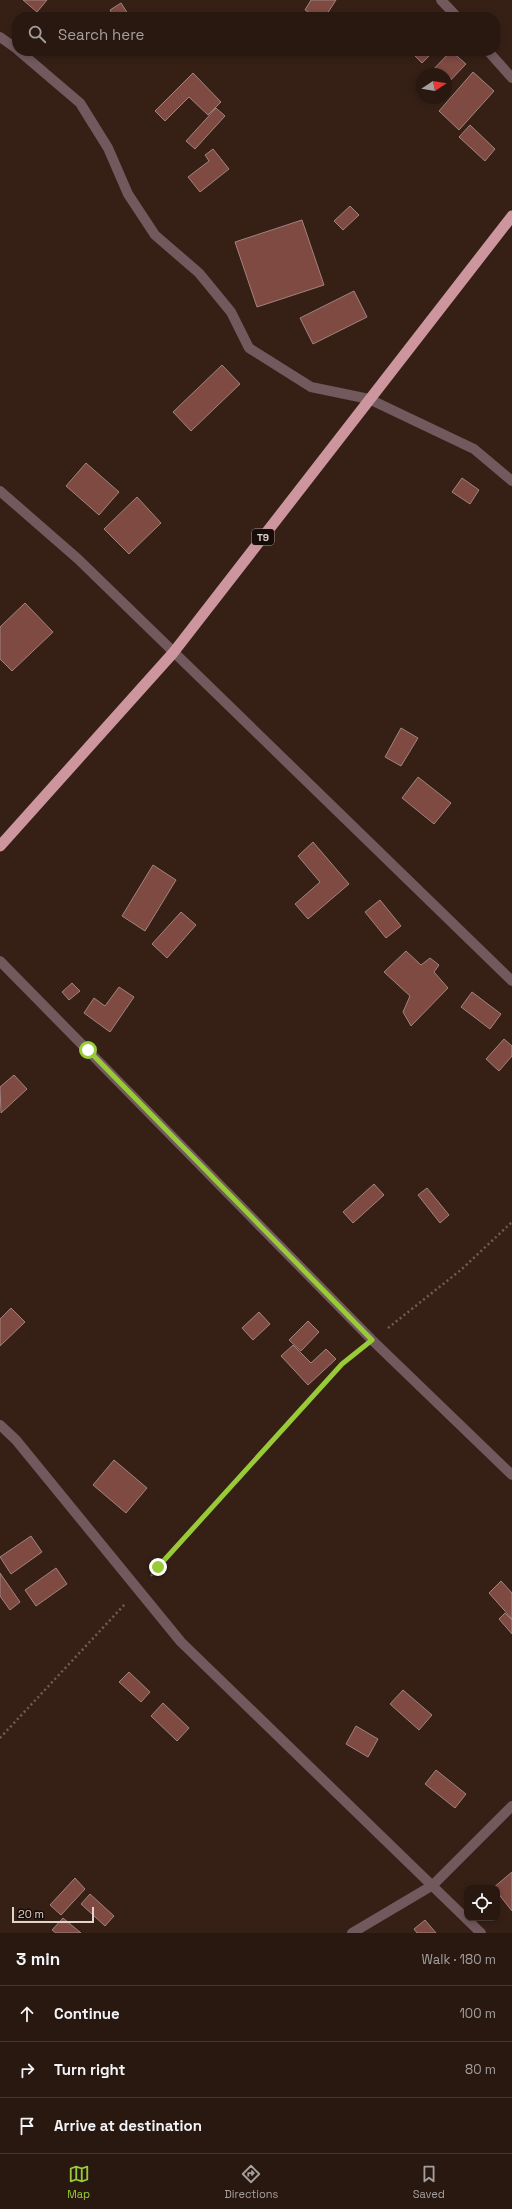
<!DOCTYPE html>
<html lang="en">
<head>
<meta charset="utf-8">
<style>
  body { margin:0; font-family:"Space Grotesk",sans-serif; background:#302119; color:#f1f3f6 }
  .controls { position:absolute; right:12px; bottom:12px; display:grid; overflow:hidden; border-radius:8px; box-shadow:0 2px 6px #0003 }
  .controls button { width:36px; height:36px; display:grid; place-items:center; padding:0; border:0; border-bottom:1px solid #443730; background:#281810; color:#f1f3f6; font:20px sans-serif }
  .compass { position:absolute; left:416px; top:68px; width:36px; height:36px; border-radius:50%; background:#281810; box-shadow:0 2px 6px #0003; rotate:78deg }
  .scale { position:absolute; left:12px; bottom:10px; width:82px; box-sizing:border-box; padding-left:4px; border:2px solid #e3d3cd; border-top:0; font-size:11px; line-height:14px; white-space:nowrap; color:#e3d3cd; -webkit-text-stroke:3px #160c08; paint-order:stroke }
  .stop { position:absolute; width:12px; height:12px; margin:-9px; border:3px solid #98cb37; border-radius:50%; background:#fff }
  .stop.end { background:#98cb37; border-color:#fff; box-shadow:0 1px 4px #0008 }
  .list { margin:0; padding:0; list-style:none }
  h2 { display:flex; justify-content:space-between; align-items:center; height:52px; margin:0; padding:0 16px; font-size:17px }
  h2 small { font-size:13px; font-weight:400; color:#a5a09f }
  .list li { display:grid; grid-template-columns:26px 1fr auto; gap:12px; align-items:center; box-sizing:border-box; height:56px; padding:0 16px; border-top:1px solid #443730 }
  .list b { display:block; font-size:15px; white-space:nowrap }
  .list em { font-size:13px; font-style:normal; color:#a5a09f }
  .icon { flex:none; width:22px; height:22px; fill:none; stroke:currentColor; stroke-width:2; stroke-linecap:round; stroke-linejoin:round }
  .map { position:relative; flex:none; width:512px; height:1933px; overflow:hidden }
  .search { position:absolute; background:#281810; box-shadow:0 2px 6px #0003; left:12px; right:12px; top:12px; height:44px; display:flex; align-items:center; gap:10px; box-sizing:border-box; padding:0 14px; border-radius:16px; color:#a5a09f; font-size:15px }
  .sheet { height:220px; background:#281810 }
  nav { display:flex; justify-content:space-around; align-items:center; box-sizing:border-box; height:56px; border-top:1px solid #443730; background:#281810; font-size:11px; color:#a5a09f }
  nav a { display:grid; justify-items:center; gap:2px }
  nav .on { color:#98cb37 }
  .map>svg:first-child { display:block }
</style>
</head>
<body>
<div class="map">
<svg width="512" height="1933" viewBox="0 0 512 1933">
  <rect width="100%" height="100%" fill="#362016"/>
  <g fill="#7e4a42" stroke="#a2837e">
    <path d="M23 0H47L37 12Z"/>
    <path d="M311 0H336L325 17H316L305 10Z"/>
    <path d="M121 3 130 17H114L110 10Z"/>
    <path d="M410 51H434L422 63Z"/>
    <path d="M451 51 466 64 446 85V74H429Z"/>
    <path d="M473 72 494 91 459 130 439 111Z"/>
    <path d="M193 73 221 102 208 115 189 97 165 121 155 111Z"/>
    <path d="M216 108 225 116 195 149 186 141Z"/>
    <path d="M470 125 495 149 485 161 459 137Z"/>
    <path d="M213 149 229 169 200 192 188 177 209 161 205 155Z"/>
    <path d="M350 206 359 215 343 230 334 221Z"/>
    <path d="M302 220 324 285 257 307 235 242Z"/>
    <path d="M354 291 367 317 313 344 300 318Z"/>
    <path d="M222 365 240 384 191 431 173 412Z"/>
    <path d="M86 463 119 492 99 515 66 486Z"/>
    <path d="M462 478 479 490 470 504 452 492Z"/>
    <path d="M137 497 161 523 129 554 104 529Z"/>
    <path d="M25 603 53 632 12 671 0 659V627Z"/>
    <path d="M401 728 418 738 401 766 385 757Z"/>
    <path d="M418 777 451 803 434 824 402 798Z"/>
    <path d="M313 842 349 884 308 919 295 904 320 882 298 856Z"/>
    <path d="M153 865 176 880 145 931 122 916Z"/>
    <path d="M380 900 401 926 386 938 365 912Z"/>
    <path d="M181 912 196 925 167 958 152 944Z"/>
    <path d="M406 951 421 965 430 958 439 965 434 972 448 988 411 1026 403 1012 410 996 384 972Z"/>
    <path d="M72 983 80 991 69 1000 62 992Z"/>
    <path d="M119 987 134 997 110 1032 84 1013 94 998 105 1006Z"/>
    <path d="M472 992 501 1014 490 1029 461 1007Z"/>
    <path d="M504 1039 512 1046V1056L499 1071 486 1059Z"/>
    <path d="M14 1075 27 1089 1 1113 0 1087Z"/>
    <path d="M374 1184 384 1195 353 1223 343 1212Z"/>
    <path d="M427 1188 449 1215 440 1223 418 1195Z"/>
    <path d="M11 1308 25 1322 0 1346V1319Z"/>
    <path d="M259 1312 270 1324 253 1340 242 1328Z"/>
    <path d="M308 1321 319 1332 301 1351 289 1340Z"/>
    <path d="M293 1345 311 1363 326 1349 336 1359 308 1385 281 1356Z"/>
    <path d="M114 1460 147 1488 126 1513 93 1485Z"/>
    <path d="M31 1536 42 1552 11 1574 0 1557Z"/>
    <path d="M56 1568 67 1584 36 1606 25 1590Z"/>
    <path d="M0 1573 20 1602 10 1610 0 1596Z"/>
    <path d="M501 1581 512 1593V1619L489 1593Z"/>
    <path d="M505 1613 512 1620V1634L499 1619Z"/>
    <path d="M129 1672 150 1692 141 1702 119 1682Z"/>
    <path d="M403 1690 432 1715 419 1730 390 1704Z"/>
    <path d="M163 1703 189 1728 177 1741 151 1716Z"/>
    <path d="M356 1726 378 1739 368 1757 346 1744Z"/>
    <path d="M436 1770 466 1794 455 1808 425 1784Z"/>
    <path d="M512 1872V1911L497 1892V1888H493Z"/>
    <path d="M75 1878 85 1889 61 1915 50 1905Z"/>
    <path d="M90 1894 114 1916 105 1926 81 1904Z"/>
    <path d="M63 1918 81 1933H56L52 1930Z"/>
    <path d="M425 1920 436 1933H417L414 1929Z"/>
  </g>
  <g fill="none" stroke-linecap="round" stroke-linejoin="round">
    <g stroke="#715d54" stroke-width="2.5" stroke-dasharray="2 3" stroke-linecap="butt">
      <path d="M388 1328 462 1269 512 1222"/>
      <path d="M151 1576 342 1364 357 1352"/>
      <path d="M0 1738 126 1603"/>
    </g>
    <g stroke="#72595d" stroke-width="10">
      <path d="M441 0 457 17"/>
      <path d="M0 37 17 49"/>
      <path d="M19 51 80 103 108 148 128 194 155 235 199 273 231 312 249 348 311 387 369 399 474 449 512 481"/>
      <path d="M488 51 512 78"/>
      <path d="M0 491 78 559 512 981"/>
      <path d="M0 961 372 1340 512 1475"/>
      <path d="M0 1425 16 1440 181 1642 481 1933"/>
      <path d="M352 1933 433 1885 512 1806"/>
    </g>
    <path stroke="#cd969e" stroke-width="11" d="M0 846 173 653 512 216"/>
  </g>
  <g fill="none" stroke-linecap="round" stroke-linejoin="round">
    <path stroke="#98cb37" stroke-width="5" d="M88 1050 372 1340 342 1364 158 1567"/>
  </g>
  <g text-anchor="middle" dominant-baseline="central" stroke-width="3.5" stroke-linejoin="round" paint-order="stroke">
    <rect fill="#160c08" stroke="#a69792" stroke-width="1" x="252" y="529" width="22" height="16" rx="3"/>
    <g font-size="10" font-weight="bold" fill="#e3d3cd">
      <text x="263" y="537">T9</text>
    </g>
  </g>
</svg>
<div class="controls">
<button><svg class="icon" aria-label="locate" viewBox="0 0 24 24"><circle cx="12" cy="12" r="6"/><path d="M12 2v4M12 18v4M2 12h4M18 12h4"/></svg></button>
</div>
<svg class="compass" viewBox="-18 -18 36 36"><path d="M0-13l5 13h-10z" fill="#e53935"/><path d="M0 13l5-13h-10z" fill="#a5a09f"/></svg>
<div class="scale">20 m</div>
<div class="stop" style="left:88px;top:1050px"></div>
<div class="stop end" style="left:158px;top:1567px"></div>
<div class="search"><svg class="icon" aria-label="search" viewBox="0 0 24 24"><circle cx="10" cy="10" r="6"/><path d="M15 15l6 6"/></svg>Search here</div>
</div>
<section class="sheet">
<h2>3 min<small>Walk · 180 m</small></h2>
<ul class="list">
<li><svg class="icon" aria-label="ahead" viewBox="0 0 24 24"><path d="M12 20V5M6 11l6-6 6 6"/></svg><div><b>Continue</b></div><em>100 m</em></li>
<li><svg class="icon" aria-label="right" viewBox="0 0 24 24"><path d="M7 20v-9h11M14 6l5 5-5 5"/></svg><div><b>Turn right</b></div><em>80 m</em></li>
<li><svg class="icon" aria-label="arrive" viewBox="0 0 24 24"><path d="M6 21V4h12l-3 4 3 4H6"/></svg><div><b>Arrive at destination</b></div></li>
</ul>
</section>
<nav>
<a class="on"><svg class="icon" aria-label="map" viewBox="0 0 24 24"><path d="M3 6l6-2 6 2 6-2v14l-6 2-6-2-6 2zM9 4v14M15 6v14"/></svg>Map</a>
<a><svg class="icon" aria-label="directions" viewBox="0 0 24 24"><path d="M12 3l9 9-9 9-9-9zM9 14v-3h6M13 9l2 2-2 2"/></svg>Directions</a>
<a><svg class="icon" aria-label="saved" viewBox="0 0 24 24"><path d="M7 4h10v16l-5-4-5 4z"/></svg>Saved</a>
</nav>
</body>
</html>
